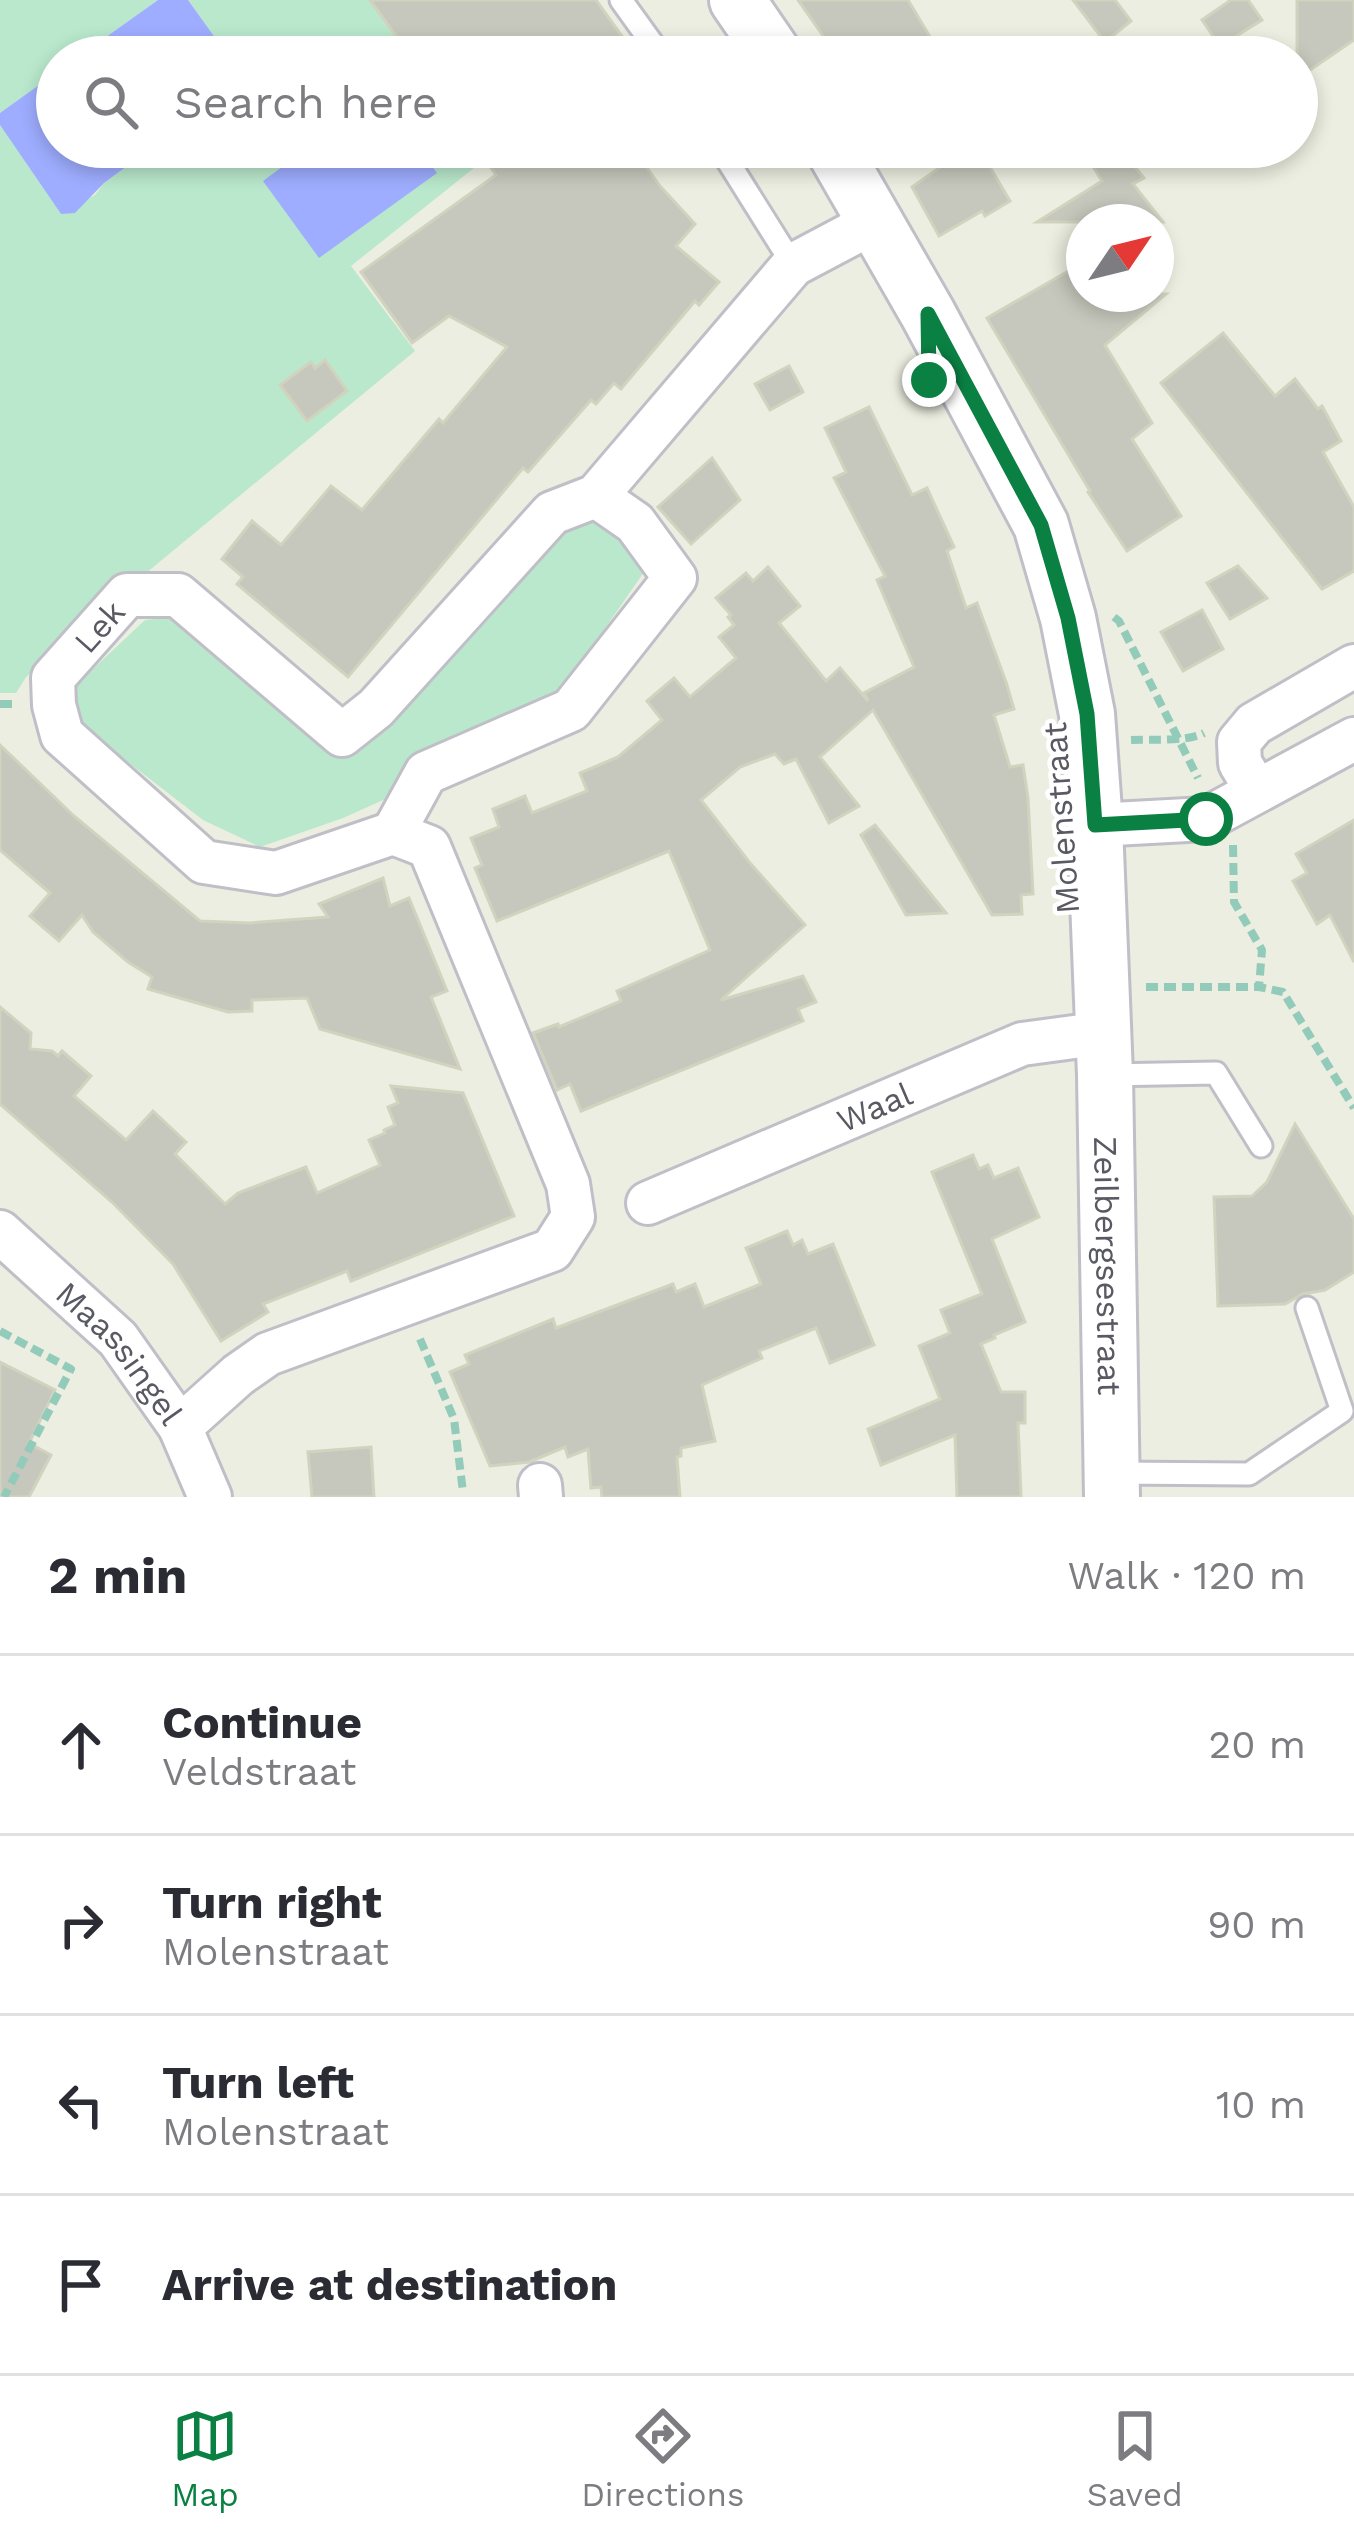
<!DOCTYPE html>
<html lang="en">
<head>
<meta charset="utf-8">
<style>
  body { margin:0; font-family:"Work Sans",sans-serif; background:#f2f2f3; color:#2b2b33 }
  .compass { position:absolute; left:1066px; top:204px; width:108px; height:108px; border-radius:50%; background:#fff; box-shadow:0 6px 18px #0003; rotate:55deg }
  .stop { position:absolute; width:36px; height:36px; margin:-27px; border:9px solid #0b8043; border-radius:50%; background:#fff }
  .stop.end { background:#0b8043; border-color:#fff; box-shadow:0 3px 12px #0008 }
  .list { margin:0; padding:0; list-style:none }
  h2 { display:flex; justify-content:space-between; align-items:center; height:156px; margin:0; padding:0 48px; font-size:51px }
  h2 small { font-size:39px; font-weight:400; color:#7c7c81 }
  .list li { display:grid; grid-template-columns:78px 1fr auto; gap:36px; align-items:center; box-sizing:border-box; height:180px; padding:0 48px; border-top:3px solid #e1e1e2 }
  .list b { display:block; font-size:45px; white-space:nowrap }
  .list p { margin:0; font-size:39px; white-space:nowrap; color:#7c7c81 }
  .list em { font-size:39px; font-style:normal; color:#7c7c81 }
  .icon { flex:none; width:66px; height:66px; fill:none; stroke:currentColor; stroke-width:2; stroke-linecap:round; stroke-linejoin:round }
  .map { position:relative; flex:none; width:1354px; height:1497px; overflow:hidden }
  .search { position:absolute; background:#fff; box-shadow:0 6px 18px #0003; left:36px; right:36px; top:36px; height:132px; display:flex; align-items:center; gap:30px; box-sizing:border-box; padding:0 42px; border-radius:66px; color:#7c7c81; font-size:45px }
  .sheet { height:876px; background:#fff }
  nav { display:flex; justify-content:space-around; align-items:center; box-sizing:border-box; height:168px; border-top:3px solid #e1e1e2; background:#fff; font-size:33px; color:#7c7c81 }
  nav a { display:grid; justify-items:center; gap:6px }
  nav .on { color:#0b8043 }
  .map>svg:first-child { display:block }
</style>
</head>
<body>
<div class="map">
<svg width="1354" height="1497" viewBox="0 0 1354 1497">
  <rect width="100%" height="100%" fill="#ebeee0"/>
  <g fill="#b9e8cc">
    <path d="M0 0H158L78 57H57V72L0 113Z"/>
    <path d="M188 0H375L417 57H229Z"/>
    <path d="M0 125 61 214 95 195 104 183 153 147H309L263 182 436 173 418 147H483L489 156 351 266 415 351 123 592 26 677 16 693H0Z"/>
    <path d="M604 514 644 572 550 708 392 796 343 818 260 847 203 820 76 722 75 686 145 620 188 616 340 745 550 531Z"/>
  </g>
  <g fill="#9eadff">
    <path d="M158 0H188L229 57H78Z"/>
    <path d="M57 72V147H153L104 183 75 213 61 214 0 125V113Z"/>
    <path d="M309 147H418L437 173 319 258 263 181Z"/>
  </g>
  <g fill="#c7c8bd" stroke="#d1d3be" stroke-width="3">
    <path d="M370 0H596L637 57H411Z"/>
    <path d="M798 0H908L942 57H838Z"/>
    <path d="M1073 0H1115L1131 21 1105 42Z"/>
    <path d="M1231 0H1248L1262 20 1220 46 1202 20Z"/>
    <path d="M1297 0H1354V40L1297 79Z"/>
    <path d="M476 147H632L660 186 695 224 676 246 719 282 699 305 695 301 621 389 614 383 596 404 591 400 528 472 523 468 348 677 237 584 243 577 222 559 252 521 281 545 331 486 362 510 439 419 443 423 507 347 449 316 412 343 361 272 496 175Z"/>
    <path d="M969 147H978L1010 201 985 216 982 211 939 236 912 187Z"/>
    <path d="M1081 147H1119L1144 178 1133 184 1163 222H1037L1102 181Z"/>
    <path d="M1084 262V294H1166L1105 345 1152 423 1132 439 1181 516 1127 551 1088 492 1090 491 987 318Z"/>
    <path d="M1223 333 1275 396 1295 379 1318 409 1322 406 1341 441 1323 452 1354 507V571L1322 589 1161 383Z"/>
    <path d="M325 360 347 391 307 421 280 385 311 362 315 368Z"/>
    <path d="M789 366 803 392 770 410 755 384Z"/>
    <path d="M869 407 912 495 927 488 954 547 947 551 966 608 977 603 1006 682 1014 709 994 715 1010 767 1023 765 1028 798 1033 894 1021 895 1022 914 992 915 873 710 820 757 859 806 829 823 796 759 784 764 775 754 740 767 701 800 750 863 805 925 721 1000 803 976 816 1002 798 1009 803 1021 581 1111 570 1084 557 1090 533 1033 558 1024 559 1027 621 1001 617 991 710 950 669 851 497 921 475 868 482 865 471 838 499 827 493 809 525 796 532 813 587 791 580 773 618 757 662 720 647 701 674 678 690 697 736 658 719 637 734 625 728 617 731 615 716 598 746 573 753 581 768 567 800 606 779 623 826 681 840 668 868 701 864 693 914 667 877 580 885 576 834 478 846 472 825 428Z"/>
    <path d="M712 458 740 500 691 544 658 507Z"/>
    <path d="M1238 566 1267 598 1230 619 1207 583Z"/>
    <path d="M1202 610 1223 649 1183 671 1161 632Z"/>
    <path d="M0 745 74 816 200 921 249 923 328 917 319 904 383 878 390 906 409 898 447 991 431 997 460 1069 320 1029 307 998 252 1000V1011L228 1012 148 989 152 977 128 962 93 932 82 915 59 941 30 916 50 893 0 850Z"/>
    <path d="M1354 820V962L1330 915 1317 924 1293 881 1307 873 1296 854Z"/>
    <path d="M875 825 946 913 906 915 861 835Z"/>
    <path d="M0 1007 31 1033 30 1049 52 1051 58 1056 62 1051 91 1076 74 1096 126 1140 153 1111 186 1142 175 1154 225 1204 238 1193 306 1167 317 1193 380 1165 369 1140 385 1133 384 1130 395 1125 388 1107 398 1103 391 1086 463 1093 514 1216 351 1281 347 1271 263 1304 268 1312 221 1341 173 1264 112 1202 0 1104Z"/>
    <path d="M1295 1124 1354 1219V1272L1325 1290 1303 1294 1285 1304 1218 1306 1214 1197 1252 1196 1267 1182Z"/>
    <path d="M973 1155 979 1169 988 1165 994 1178 1018 1168 1039 1217 992 1239 1025 1322 994 1335 995 1338 981 1344 1001 1392H1025V1423H1018L1021 1497H957L955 1435 881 1465 868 1429 940 1399 919 1346 950 1333 941 1310 982 1294 932 1172Z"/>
    <path d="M787 1231 793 1245 802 1240 808 1254 833 1244 874 1345 830 1363 816 1328 759 1351 762 1358 702 1385 715 1441 681 1448V1456L677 1457 680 1497H602L601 1487 591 1488 588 1449 568 1457 565 1447 529 1462 490 1466 450 1372 469 1364 465 1355 553 1319 556 1328 673 1284 676 1292 695 1284 704 1307 761 1284 746 1248Z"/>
    <path d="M0 1362 55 1390 29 1443 51 1455 29 1497H0Z"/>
    <path d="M371 1447 374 1497H312L308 1452Z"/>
  </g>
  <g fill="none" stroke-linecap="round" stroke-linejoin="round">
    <g stroke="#c0bfc8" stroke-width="27">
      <g id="service">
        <path d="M621 0 662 57"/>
        <path d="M719 147 793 265"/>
        <path d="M1105 1075 1216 1073 1261 1146"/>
        <path d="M1112 1473 1249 1474 1342 1411 1307 1308"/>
      </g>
    </g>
    <g stroke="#c0bfc8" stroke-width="48">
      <g id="minor">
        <path d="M1257 791 1240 763 1239 742 1254 724 1354 666"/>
        <path d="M1095 825 1206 819 1354 739"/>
        <path d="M393 833 426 773 571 710 675 578 635 523 596 496"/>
        <path id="s1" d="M648 1203 1022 1044 1104 1033"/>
        <path id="s2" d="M0 1232 118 1339 180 1427 210 1497"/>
        <path id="s3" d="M180 1427 238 1375 268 1354 552 1250 573 1217 568 1184 429 847 393 833 276 873 204 862 62 735 54 705 53 678 127 595H178L342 735 376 708 552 513 596 496 793 265 876 221"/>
        <path d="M540 1485 541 1497"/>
      </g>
    </g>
    <g stroke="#c0bfc8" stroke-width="60">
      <g id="tertiary">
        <path d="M737 0 776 57"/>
        <path id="s4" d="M832 147 928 314 1041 525 1068 618 1087 714 1095 825 1105 1075 1112 1497"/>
      </g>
    </g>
    <g stroke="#93cbba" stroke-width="8" stroke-dasharray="12 6" stroke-linecap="butt">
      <path d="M1114 617 1119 621 1198 778"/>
      <path d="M0 704H17"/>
      <path d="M1131 740C1152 739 1187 742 1204 733"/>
      <path d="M1233 845 1234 902 1262 950 1259 987"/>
      <path d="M1146 987H1259L1283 992 1354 1108"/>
      <path d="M0 1331 71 1369 4 1497"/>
      <path d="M420 1339 454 1419 463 1492"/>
    </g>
    <use href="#service" stroke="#fff" stroke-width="21"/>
    <use href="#minor" stroke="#fff" stroke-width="42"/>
    <use href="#tertiary" stroke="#fff" stroke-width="54"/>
  </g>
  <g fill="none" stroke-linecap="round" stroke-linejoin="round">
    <path stroke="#0b8043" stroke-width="15" d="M929 380 928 314 1041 525 1068 618 1087 714 1095 825 1206 819"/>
  </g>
  <g text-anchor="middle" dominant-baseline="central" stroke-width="9" stroke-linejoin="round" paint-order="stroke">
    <g font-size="33" fill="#595963" stroke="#fff">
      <text stroke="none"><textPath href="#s3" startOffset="1407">Lek</textPath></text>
      <text transform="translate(1061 818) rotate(-94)">Molenstraat</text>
      <text stroke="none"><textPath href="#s1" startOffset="246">Waal</textPath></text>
      <text stroke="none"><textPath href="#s4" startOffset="1179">Zeilbergsestraat</textPath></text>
      <text stroke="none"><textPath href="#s2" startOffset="171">Maassingel</textPath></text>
    </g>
  </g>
</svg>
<svg class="compass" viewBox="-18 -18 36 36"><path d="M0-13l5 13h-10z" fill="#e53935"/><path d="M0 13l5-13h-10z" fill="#7c7c81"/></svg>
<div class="stop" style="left:1206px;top:819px"></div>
<div class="stop end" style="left:929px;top:380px"></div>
<div class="search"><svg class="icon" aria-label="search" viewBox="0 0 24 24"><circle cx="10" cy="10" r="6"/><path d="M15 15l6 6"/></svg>Search here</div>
</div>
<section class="sheet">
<h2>2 min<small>Walk · 120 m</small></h2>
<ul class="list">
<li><svg class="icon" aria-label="ahead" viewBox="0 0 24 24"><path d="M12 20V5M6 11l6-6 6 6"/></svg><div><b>Continue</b><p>Veldstraat</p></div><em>20 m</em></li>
<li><svg class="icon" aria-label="right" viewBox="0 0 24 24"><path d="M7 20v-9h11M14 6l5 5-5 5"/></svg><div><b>Turn right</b><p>Molenstraat</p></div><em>90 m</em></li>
<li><svg class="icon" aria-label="left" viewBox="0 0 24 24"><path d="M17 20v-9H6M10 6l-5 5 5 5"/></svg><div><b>Turn left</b><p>Molenstraat</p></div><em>10 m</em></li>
<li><svg class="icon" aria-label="arrive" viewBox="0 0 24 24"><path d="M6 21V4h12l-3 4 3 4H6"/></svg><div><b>Arrive at destination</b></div></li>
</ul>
</section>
<nav>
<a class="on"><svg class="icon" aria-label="map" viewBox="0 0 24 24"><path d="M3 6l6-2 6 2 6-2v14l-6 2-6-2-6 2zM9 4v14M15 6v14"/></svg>Map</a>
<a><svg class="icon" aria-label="directions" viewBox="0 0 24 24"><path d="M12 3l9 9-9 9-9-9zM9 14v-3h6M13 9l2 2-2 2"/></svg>Directions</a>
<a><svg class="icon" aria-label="saved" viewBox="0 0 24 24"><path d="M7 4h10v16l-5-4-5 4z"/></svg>Saved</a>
</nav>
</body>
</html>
